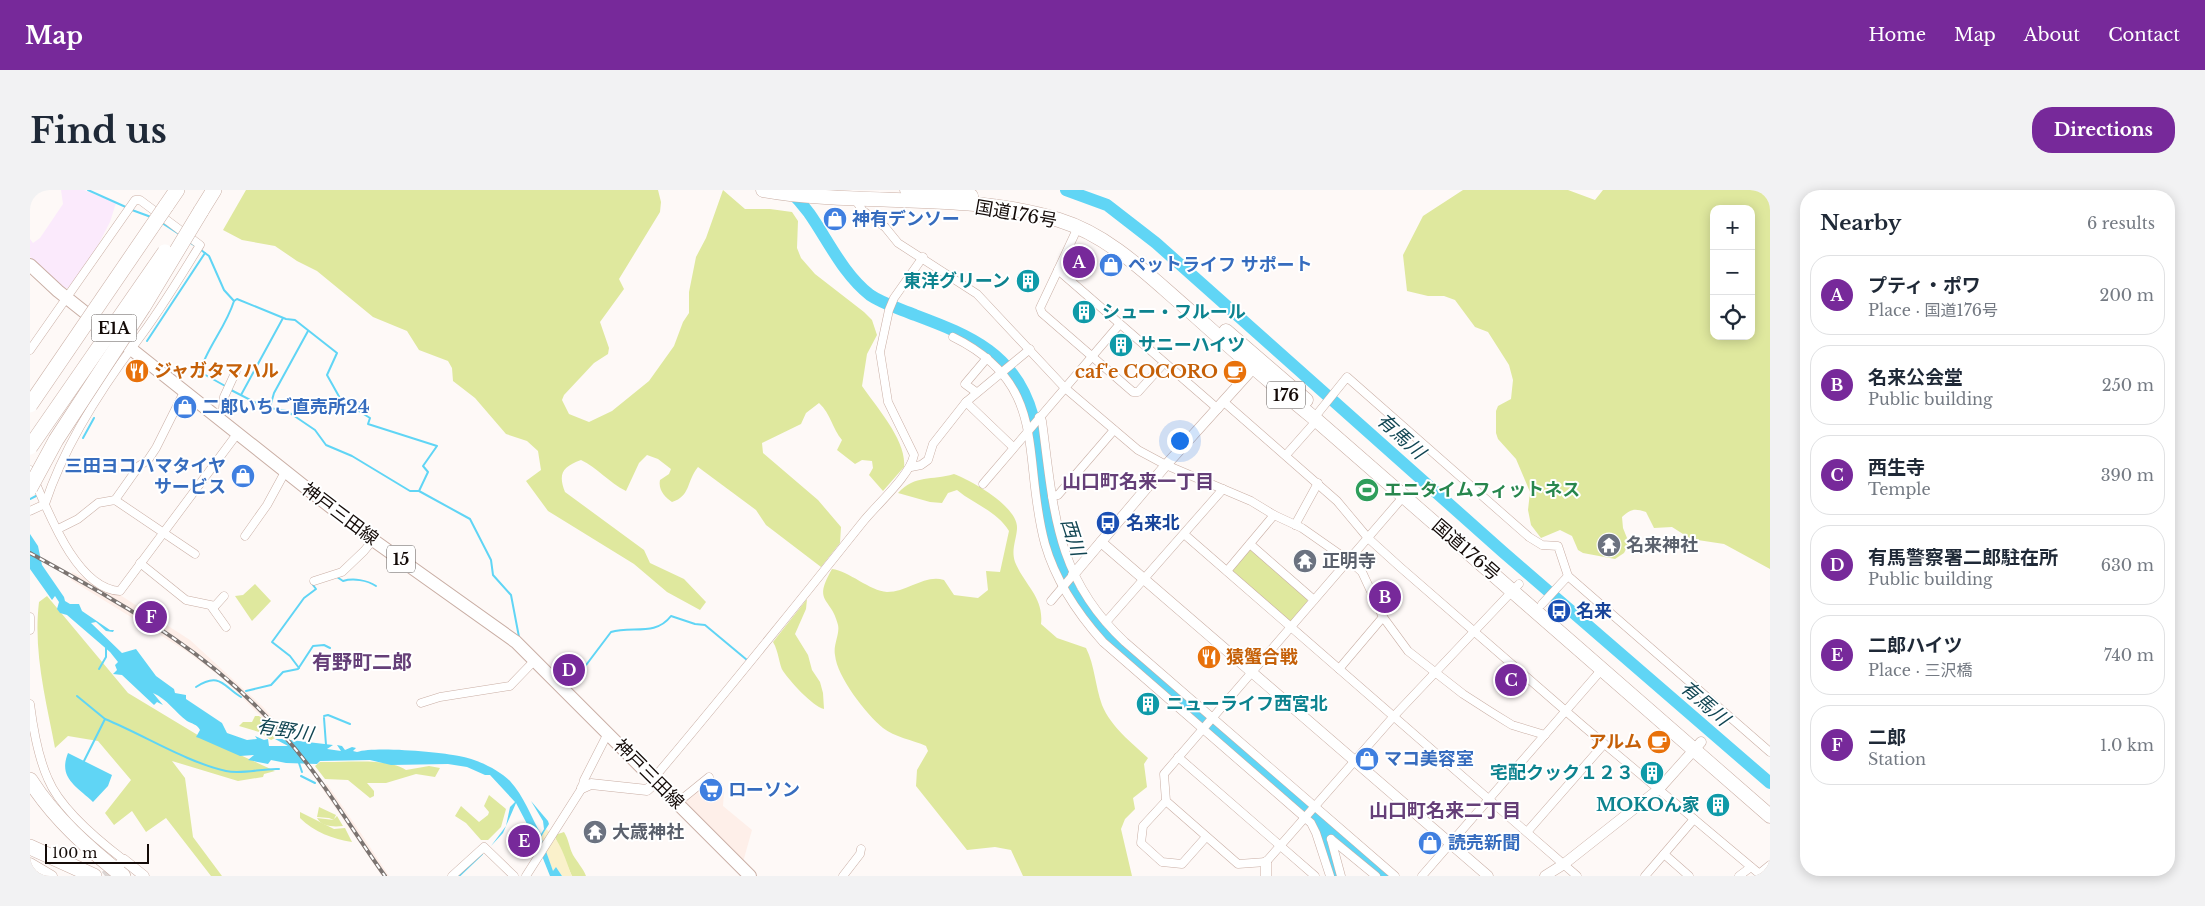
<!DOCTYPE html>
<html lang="en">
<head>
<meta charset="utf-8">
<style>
  body { margin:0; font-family:"Libre Baskerville","Noto Sans JP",serif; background:#f2f2f3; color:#1f2937 }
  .controls { position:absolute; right:15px; top:15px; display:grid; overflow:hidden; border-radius:10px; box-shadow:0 2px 12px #0003 }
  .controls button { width:45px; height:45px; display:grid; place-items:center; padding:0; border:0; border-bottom:1px solid #e0e1e3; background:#fff; color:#1f2937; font:25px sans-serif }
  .scale { position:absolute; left:15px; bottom:12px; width:104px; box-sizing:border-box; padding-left:5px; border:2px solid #140b08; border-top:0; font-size:14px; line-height:18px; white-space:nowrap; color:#140b08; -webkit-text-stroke:4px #fff; paint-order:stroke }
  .you { position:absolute; left:1149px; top:250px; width:18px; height:18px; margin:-12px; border:4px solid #fff; border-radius:50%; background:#1a73e8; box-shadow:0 0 0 8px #1a73e833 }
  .badge { display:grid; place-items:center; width:32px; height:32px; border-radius:50%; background:#77299a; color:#fff; font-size:16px; font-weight:700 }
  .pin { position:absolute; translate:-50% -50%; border:2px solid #fff; box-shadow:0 1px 5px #0006 }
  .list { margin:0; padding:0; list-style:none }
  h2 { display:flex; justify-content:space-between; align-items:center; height:65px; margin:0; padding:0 20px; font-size:21px }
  h2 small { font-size:16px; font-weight:400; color:#747a83 }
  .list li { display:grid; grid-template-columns:32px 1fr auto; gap:15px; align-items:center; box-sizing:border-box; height:80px; margin:0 10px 10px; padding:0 10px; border:1px solid #e0e1e3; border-radius:20px }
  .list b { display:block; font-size:19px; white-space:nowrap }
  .list p { margin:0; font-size:16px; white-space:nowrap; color:#747a83 }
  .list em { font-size:16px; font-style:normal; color:#747a83 }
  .icon { flex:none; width:28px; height:28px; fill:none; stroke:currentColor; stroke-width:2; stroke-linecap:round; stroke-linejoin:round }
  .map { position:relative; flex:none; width:1740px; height:686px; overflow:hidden; border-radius:20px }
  header { display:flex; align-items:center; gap:30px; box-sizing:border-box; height:70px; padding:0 25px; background:#77299a; color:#fff }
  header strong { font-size:24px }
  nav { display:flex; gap:28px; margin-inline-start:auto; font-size:18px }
  .intro { display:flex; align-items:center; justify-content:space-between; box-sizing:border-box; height:120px; padding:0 30px }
  h1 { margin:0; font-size:35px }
  .button { padding:12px 22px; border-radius:20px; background:#77299a; color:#fff; font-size:18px; font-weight:700 }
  main { display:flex; gap:30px; padding:0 30px }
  aside { flex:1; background:#fff; border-radius:20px; box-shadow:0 2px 12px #0003 }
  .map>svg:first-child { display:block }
</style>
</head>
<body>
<header>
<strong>Map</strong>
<nav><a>Home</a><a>Map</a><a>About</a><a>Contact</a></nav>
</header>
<div class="intro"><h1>Find us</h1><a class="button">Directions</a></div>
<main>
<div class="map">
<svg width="1740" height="686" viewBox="0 0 1740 686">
  <rect width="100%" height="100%" fill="#fef9f7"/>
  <g fill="#feefe9">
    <path d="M42 382 87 403 160 450 233 517 260 547 253 549 196 491 156 461 41 390Z"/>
    <path d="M680 588 694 602 693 616 722 640 713 672 655 612V608Z"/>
    <path d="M297 594 330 642 359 686H352L291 597Z"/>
  </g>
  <path fill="#fbeafc" d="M31 0H54L86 13 80 32 64 63 39 98H34L0 67V49L3 53 10 48 33 14Z"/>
  <g fill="#dfe89e" fill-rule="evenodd">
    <path d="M216 0H628L631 12 630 22 589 89 594 99 570 132 579 158 578 164 564 173 534 205 532 210 539 224 559 232 582 221 619 191 644 156 653 132 659 123V102L666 67 676 48 693 0 715 19H740L762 22 768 31 767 58 771 68 785 84 834 122 842 130 847 145 837 164 832 196C847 218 877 251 874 277L853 301 839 285 843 278 842 271 832 270 825 274 807 260 812 250C802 238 801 224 789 213L776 223 771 234 732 253 733 263 788 310 811 337 810 353 791 377 736 335 726 320 668 277C656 292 661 306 642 312 635 307 628 300 630 290L639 284 641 279 628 269 617 265 609 273 596 301C578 292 568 278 551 270 532 277 528 284 535 302L614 360 620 373 654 389 676 412 670 420 637 402 604 374 518 321 496 291 511 280 508 261 497 251 476 244 445 208 423 191 422 178 418 171 389 160 377 141 343 127 287 81 267 71 245 56 212 50 193 40Z"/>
    <path d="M1433 0H1538L1565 10 1573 0H1740V379L1694 354 1661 349 1642 337 1624 338 1616 322C1604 318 1601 319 1592 327L1593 338 1599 353 1594 363 1585 369 1553 363 1548 360 1542 346 1530 340 1511 348 1501 335 1498 320 1500 302 1486 269 1468 249 1466 243V221L1468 216 1481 209 1483 190 1479 175 1458 142 1445 137 1425 110 1414 106H1398L1377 101 1373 65 1393 26ZM1684 19H1721V146H1684Z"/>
    <path d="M924 284C942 291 989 317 987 339 986 351 981 360 985 372 995 396 1014 407 1011 434L1027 448 1056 458C1065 476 1065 496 1072 515 1081 537 1101 552 1118 568L1114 574 1117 597 1103 608 1105 619 1095 629 1091 639 1102 686H993L981 660 965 657 937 660 886 596 887 580 898 561 896 556C883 550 864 547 853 538 836 524 807 487 805 465 803 455 810 444 808 435 801 406 782 414 802 379 819 381 840 401 857 402 878 402 895 384 914 390L924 405 948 408 958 400 956 381 970 382 979 341C967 321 945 315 927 300L918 303 912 313 900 312 868 303C886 284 901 291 924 284Z"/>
    <path d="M1218 359H1223L1276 406 1278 412 1262 431H1258L1202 382V378Z"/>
    <path d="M225 394 241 411 222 431 205 406 213 405Z"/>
    <path d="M17 406 98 503 171 547 245 581 234 584 233 587 208 591 142 571 155 588 163 647 192 686H181L136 628 116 642 102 621 84 635 75 623 101 590 68 551 38 546 25 558C16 510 3 462 9 412Z"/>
    <path d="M777 409 776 419 765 444 778 465 782 480 790 492 793 503 794 519C782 516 760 491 753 481 749 475 749 462 743 452Z"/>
    <path d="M225 526H229L240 534 247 547 241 550 229 542 209 536 213 532H222Z"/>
    <path d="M290 572C314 573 356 567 376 580L399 576 410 578 405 587 386 584 356 593H337L344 601V606L340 608 318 590 295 589 285 576Z"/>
    <path d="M459 605 476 619 471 637 458 650H451L436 633 425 626 431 616 449 632 458 625 459 622 454 616Z"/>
    <path d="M289 617 306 625 304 629 307 626 313 636C304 637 292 637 287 628L304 630 299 628 287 627Z"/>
    <path d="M270 622 304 639 315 638 322 652C303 649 284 642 270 628Z"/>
    <path d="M534 642C539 650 539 657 543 665 547 672 553 678 556 686H542C538 676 526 653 525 645Z"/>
  </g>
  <path fill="#faf1cb" d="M516 639C531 650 535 669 542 686H532L526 677 525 681 523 682 511 647Z"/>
  <g fill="#60d5f5">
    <path d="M0 344 8 356 12 375 34 407 35 411 40 414H49L52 421 80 440H84L83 442 76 441 66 432 61 433 92 463 106 459 126 486 144 499 145 503 156 505V509L192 533 197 543 217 550 227 549 225 546 234 550 238 549 239 556H258L245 549H252L303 555 297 559 311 561 307 555 312 556 315 560 322 557 326 558 323 561 327 562C344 556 410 562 429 566 446 569 468 579 480 591 494 606 501 627 511 644L514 639 513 631 501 611 518 631 519 634 511 647 523 681 526 677 532 686H520L506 651 486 613 473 643 461 656 476 636 480 617 485 612 460 585H455L437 577 418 574 361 575 340 570 290 571 287 574 256 573 241 570 238 574 218 570 224 565 210 566 169 548 166 547 170 540C167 534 162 534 157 531 145 522 137 509 123 503L133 515 127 512 124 515 92 485 83 484 87 480 85 475 88 472 80 462 37 425 30 423 27 419 29 412 25 406 22 410 0 379Z"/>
    <path d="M38 563 82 585 78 596 63 612C46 596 28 588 38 563Z"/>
  </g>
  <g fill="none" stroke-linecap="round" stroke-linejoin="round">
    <g stroke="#60d5f5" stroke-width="2">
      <path d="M58 0 98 18"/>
      <path d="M102 20 121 27"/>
      <path d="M132 33 149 44"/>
      <path d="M159 52 167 57"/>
      <path d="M171 60 179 66 194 100 204 111C196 137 176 159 170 182L197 197"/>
      <path d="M204 111 207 109 256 129 265 130 307 163 297 185 311 210 340 228 338 234 407 256 393 276 398 282 389 301"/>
      <path d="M117 151 175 63"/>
      <path d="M201 200 234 217 257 221 285 240 296 255 322 266 380 301H389L440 329 461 370 463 385 481 405 489 447"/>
      <path d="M211 205 253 128"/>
      <path d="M240 217 244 203 278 141"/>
      <path d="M53 248 64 228"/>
      <path d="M0 309 6 306"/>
      <path d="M307 387 313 391C323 388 337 390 346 396"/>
      <path d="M269 478 260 466 242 452 274 408 286 399 283 395"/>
      <path d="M69 479 76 467V458"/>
      <path d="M533 490 541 495 581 442C601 435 625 447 641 426L665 434 675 435 717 470"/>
      <path d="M166 497C190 481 194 497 211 507"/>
      <path d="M216 501 241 495 253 482 268 479 283 456 294 455 300 458"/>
      <path d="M47 506 75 529 54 571"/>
      <path d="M294 526 298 525 320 534"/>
      <path d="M294 528 296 555"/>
      <path d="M75 529C114 545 156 572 196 581 212 585 232 578 249 579"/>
      <path d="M269 573 272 582"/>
      <path d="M271 586 285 593"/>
      <path d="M429 686 452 664"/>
    </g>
    <g stroke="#60d5f5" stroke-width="12">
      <path d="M759 0C766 7 773 15 779 23 798 50 813 84 840 105 853 114 871 119 885 125 941 146 986 164 1003 227L1019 340 1042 402 1070 441 1353 686"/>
      <path d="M1036 0 1077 15 1126 53 1473 362 1740 593"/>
      <path d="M1290 634 1305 686"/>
    </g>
    <path stroke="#dbd5d3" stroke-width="10" stroke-dasharray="10 5" stroke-linecap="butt" d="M75 686 89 675"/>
    <g stroke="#c9aea4" stroke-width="9">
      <g id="minor">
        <path d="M824 8 833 21 855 37 868 53 947 104 1035 198 1108 260 1136 275 1221 311 1244 325 1272 338 1322 373 1332 382 1353 427 1378 461 1433 504 1461 522 1482 535 1515 545"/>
        <path d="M1048 37 1028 80 1188 219"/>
        <path d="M1028 80 1010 118 1012 123 1103 202H1108L1134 173"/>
        <path d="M923 147C1021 195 991 267 1015 354 1026 392 1047 423 1073 452L1281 633 1286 643 1300 686"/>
        <path d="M0 160 105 10H110L170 55C150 87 130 121 107 151 70 200 34 256 15 314L0 321"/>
        <path d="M946 202 935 194 957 168"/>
        <path d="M936 212 983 257"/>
        <path d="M1194 212 1307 311 1338 348 1370 377 1553 536 1732 686"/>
        <path d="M1009 227 1012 231C1024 320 1025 387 1095 452L1365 686"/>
        <path d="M1284 228 1317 187 1499 347 1512 355 1528 356 1538 386 1740 562"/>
        <path d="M188 229 193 219 194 207 206 181"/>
        <path d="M1256 265 1287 230"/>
        <path d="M881 277 891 275 898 270 903 254 936 212 1000 159"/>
        <path d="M0 280C16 316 45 399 90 401L207 244"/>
        <path d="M953 294 1089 135"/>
        <path d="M1022 306 1028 305 1084 240"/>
        <path d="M1373 307 1134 584 1136 611 1208 674 1236 672 1364 526 1489 394"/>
        <path d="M85 310 109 276 118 270 126 258 154 202"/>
        <path d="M1265 335 1288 293"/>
        <path d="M28 339 48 329 68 313 85 310 165 364"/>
        <path d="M1154 344 1547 686"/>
        <path d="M215 346 237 315 255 282"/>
        <path d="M1220 354 1284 410"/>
        <path d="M110 373 156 410 185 416 194 406"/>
        <path d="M1197 381 1244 325"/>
        <path d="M284 391 312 382 334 361 343 350"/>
        <path d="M1021 411 1043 385"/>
        <path d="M1512 414 1538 386"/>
        <path d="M181 416 196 437"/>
        <path d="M0 427V440"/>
        <path d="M1076 432 1193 299"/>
        <path d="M1309 479 1353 427"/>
        <path d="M391 513 410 507 480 496 505 470"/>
        <path d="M0 514C3 538 8 567 18 589 30 618 69 651 94 670"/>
        <path d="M1148 567 1285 686"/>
        <path d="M626 592 629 582C698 500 765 417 832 333 846 315 880 286 884 265L858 212 850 162 859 120 864 108 893 67"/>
        <path d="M1136 611 1113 636 1111 653 1132 672 1152 674 1176 647"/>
        <path d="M647 613 679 587"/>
        <path d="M1497 642 1574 554"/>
        <path d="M1301 649 1346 686"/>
        <path d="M1301 649 1311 686"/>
        <path d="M1634 664 1664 629"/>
        <path d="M1729 684 1740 675"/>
        <path d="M422 686 454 657 484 686"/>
        <path d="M496 686 552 598 554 590 578 543"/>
        <path d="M813 686 830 664 831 659"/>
        <path d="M1392 686 1573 478"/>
        <path d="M1615 686 1634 664 1659 686"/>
        <path d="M1709 686 1721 677"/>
      </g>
    </g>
    <g stroke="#c9aea4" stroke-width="11">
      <g id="tertiary">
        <path d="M1071 352 1458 686"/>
        <path d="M1043 385 1136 275 1228 173"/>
        <path d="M552 598 561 594 617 600 626 592"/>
        <path d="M1236 672V686"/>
        <path d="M0 673 22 686"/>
        <path d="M90 674 94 670 114 686"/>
        <path d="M1515 686 1534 674 1629 599 1671 552"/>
      </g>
    </g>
    <g stroke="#c9aea4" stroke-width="14">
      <path id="primary" d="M0 75 28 101 275 297 343 350 486 452 720 686"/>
    </g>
    <g stroke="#c9aea4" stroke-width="15">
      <g id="trunk">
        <path d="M733 0C828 17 938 1 1029 30 1081 46 1120 87 1161 122 1201 158 1242 194 1284 228L1740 626"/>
        <path d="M877 0 941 6"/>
        <path d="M1196 141 1276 210"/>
      </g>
    </g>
    <g stroke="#c9aea4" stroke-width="16">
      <g id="motorway">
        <path d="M136 16 147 0"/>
        <path d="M171 21 184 0"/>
        <path d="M0 590C24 628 58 658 93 686"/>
        <path d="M0 657 64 686"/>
      </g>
    </g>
    <use href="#minor" stroke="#fff" stroke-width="8"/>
    <use href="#tertiary" stroke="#fff" stroke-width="10"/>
    <use href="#primary" stroke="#fff" stroke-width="12"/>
    <use href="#trunk" stroke="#fff" stroke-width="14"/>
    <use href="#motorway" stroke="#fff" stroke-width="15"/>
    <g stroke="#7b7471" stroke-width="4">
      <path id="rail" d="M0 363C97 417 182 462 256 548 294 591 322 640 355 686"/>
    </g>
    <use href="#rail" stroke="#fff" stroke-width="2" stroke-dasharray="5.5" stroke-linecap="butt"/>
    <g stroke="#c9aea4" stroke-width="16" stroke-linecap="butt">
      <g id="motorway-bridge">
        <path d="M0 215 136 16"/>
        <path d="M0 257 135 62"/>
        <path d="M0 298 26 250 113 117 171 21"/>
      </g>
    </g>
    <use href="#motorway-bridge" stroke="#fff" stroke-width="15"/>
  </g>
  <defs>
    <g id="shop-disc" transform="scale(1.25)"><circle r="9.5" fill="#3f7fe0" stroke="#fff"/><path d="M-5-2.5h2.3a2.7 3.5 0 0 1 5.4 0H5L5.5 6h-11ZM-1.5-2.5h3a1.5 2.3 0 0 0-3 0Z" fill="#fff"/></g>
    <g id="building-disc" transform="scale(1.25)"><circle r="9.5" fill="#0f9aa8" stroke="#fff"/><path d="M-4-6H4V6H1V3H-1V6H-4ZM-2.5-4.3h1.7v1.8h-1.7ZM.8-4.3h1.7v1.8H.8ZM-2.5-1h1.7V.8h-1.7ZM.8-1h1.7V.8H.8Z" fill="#fff"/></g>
    <g id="restaurant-disc" transform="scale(1.25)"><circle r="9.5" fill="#e8710a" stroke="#fff"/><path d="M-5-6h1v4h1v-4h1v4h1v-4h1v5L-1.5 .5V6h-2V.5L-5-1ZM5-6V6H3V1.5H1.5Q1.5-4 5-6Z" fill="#fff"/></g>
    <g id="cafe-disc" transform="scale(1.25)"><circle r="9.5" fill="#e8710a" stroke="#fff"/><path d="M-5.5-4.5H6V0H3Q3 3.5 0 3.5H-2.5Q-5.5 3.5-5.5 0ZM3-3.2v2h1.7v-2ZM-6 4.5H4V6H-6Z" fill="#fff"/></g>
    <g id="stadium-disc" transform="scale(1.25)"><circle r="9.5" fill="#2e9e5b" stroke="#fff"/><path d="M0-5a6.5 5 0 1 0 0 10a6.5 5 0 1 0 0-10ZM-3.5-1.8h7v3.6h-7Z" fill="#fff"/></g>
    <g id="bus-disc" transform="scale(1.25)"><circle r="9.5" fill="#1a4fb4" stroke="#fff"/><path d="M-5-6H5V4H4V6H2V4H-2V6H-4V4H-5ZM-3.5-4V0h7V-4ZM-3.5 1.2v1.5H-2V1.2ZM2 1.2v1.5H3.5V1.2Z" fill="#fff"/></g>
    <g id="temple-disc" transform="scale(1.25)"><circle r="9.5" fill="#6b7280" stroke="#fff"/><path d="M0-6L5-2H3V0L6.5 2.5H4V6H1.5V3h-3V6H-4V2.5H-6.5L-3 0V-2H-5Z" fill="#fff"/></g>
    <g id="supermarket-disc" transform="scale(1.25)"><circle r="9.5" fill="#3f7fe0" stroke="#fff"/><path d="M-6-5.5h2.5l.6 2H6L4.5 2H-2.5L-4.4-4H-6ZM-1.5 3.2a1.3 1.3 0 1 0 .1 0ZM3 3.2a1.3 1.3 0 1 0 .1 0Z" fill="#fff"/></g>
  </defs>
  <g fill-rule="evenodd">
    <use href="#shop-disc" x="805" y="29"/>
    <use href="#shop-disc" x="1081" y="75"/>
    <use href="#building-disc" x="998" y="91"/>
    <use href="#building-disc" x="1054" y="122"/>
    <use href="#building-disc" x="1091" y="155"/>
    <use href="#restaurant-disc" x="107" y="181"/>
    <use href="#cafe-disc" x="1205" y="182"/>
    <use href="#shop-disc" x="155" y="217"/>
    <use href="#shop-disc" x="213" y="286"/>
    <use href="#stadium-disc" x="1337" y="300"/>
    <use href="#bus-disc" x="1078" y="333"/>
    <use href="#temple-disc" x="1579" y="355"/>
    <use href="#temple-disc" x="1275" y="371"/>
    <use href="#bus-disc" x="1529" y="421"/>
    <use href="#restaurant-disc" x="1179" y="467"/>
    <use href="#building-disc" x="1118" y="514"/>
    <use href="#cafe-disc" x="1629" y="552"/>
    <use href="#shop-disc" x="1337" y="569"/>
    <use href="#building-disc" x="1622" y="583"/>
    <use href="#supermarket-disc" x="681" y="600"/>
    <use href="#building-disc" x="1688" y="615"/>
    <use href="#temple-disc" x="565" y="642"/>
    <use href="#shop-disc" x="1400" y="653"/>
  </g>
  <g text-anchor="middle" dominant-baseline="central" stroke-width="4" stroke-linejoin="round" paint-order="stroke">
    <g fill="#fff" stroke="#5a5452" stroke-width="1">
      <rect x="61.5" y="124.5" width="45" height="27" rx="4"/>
      <rect x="1237" y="191.5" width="38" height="27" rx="4"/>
      <rect x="357" y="355.5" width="28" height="27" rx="4"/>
    </g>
    <g font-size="16" font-weight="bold" fill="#140b08">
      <text x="84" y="138">E1A</text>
      <text x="1256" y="205">176</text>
      <text x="371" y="369">15</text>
    </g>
    <g font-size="18" fill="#140b08" stroke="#fff">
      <text transform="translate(986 24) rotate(10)">国道176号</text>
      <text transform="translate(310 324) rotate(37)">神戸三田線</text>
      <text transform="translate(1436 360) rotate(41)">国道176号</text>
      <text transform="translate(619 584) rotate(45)">神戸三田線</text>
    </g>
    <g font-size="18" font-weight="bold" fill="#366cbe" stroke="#fff" text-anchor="start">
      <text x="822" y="29">神有デンソー</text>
      <text x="1098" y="75">ペットライフ サポート</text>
      <text x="172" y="217">二郎いちご直売所24</text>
      <text x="196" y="276" text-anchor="end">三田ヨコハマタイヤ<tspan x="196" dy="21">サービス</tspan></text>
      <text x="1354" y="569">マコ美容室</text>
      <text x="698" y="600">ローソン</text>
      <text x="1418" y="653">読売新聞</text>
    </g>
    <g font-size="18" font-weight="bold" fill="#0d838f" stroke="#fff" text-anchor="end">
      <text x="980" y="91">東洋グリーン</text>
      <text x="1072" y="122" text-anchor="start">シュー・フルール</text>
      <text x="1108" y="155" text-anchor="start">サニーハイツ</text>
      <text x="1136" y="514" text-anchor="start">ニューライフ西宮北</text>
      <text x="1604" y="583">宅配クック１２３</text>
      <text x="1670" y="615">MOKOん家</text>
    </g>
    <g font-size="18" font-weight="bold" fill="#c56008" stroke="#fff" text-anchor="start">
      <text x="124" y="181">ジャガタマハル</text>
      <text x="1188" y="182" text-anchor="end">caf'e COCORO</text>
      <text x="1196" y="467">猿蟹合戦</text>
      <text x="1612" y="552" text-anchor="end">アルム</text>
    </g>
    <g font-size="18" font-weight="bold" fill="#27864d" stroke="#fff" text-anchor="start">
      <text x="1354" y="300">エニタイムフィットネス</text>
    </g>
    <g font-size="18" font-weight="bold" fill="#164399" stroke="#fff" text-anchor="start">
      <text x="1096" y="333">名来北</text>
      <text x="1546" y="421">名来</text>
    </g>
    <g font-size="18" font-weight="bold" fill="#5b616d" stroke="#fff" text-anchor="start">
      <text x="1596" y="355">名来神社</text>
      <text x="1292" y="371">正明寺</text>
      <text x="582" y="642">大歳神社</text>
    </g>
    <g font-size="19" font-style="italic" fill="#124653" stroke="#fff">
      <text transform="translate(1371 246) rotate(42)">有馬川</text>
      <text transform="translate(1043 347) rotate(72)">西川</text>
      <text transform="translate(1675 513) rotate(41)">有馬川</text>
      <text transform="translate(255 540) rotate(9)">有野川</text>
    </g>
    <g font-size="19" font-weight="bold" fill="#653f78" stroke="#fff">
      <text x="1108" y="291">山口町名来一丁目</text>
      <text x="1415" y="620">山口町名来二丁目</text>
    </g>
    <g font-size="20" font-weight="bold" fill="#653f78" stroke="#fff">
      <text x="332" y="472">有野町二郎</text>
    </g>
  </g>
</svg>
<div class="controls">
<button>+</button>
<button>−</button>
<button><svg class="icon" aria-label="locate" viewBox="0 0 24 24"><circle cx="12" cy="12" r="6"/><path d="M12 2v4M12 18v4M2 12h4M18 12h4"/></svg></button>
</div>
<div class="scale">100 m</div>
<div class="you"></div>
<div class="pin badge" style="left:1049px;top:72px">A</div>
<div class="pin badge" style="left:1355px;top:407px">B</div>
<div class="pin badge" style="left:1481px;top:490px">C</div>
<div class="pin badge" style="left:539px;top:480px">D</div>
<div class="pin badge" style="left:494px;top:651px">E</div>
<div class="pin badge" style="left:121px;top:427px">F</div>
</div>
<aside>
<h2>Nearby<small>6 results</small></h2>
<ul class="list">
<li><span class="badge">A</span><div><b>プティ・ポワ</b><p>Place · 国道176号</p></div><em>200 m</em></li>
<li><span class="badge">B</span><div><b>名来公会堂</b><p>Public building</p></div><em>250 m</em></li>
<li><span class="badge">C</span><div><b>西生寺</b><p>Temple</p></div><em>390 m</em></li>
<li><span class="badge">D</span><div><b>有馬警察署二郎駐在所</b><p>Public building</p></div><em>630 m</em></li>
<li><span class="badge">E</span><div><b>二郎ハイツ</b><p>Place · 三沢橋</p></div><em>740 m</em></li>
<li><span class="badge">F</span><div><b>二郎</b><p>Station</p></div><em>1.0 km</em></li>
</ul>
</aside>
</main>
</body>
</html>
